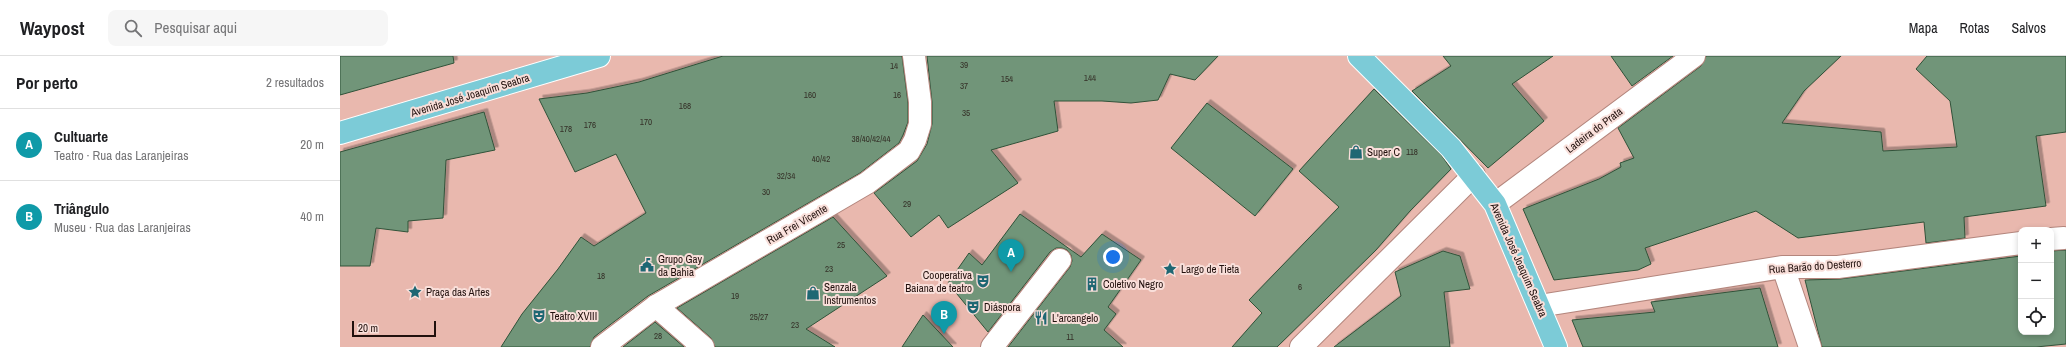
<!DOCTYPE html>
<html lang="pt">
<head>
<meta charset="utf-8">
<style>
  body { margin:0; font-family:"Archivo Narrow",sans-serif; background:#f6f6f6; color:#202124 }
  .controls { position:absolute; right:12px; bottom:12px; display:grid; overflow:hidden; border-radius:8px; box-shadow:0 2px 6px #0003 }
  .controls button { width:36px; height:36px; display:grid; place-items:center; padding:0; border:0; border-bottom:1px solid #e0e0e0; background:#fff; color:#202124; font:20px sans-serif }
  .scale { position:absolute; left:12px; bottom:10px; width:84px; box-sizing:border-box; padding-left:4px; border:2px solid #21100d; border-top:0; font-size:11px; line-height:14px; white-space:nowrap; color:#21100d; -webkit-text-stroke:3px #f9dfda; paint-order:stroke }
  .you { position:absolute; left:773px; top:201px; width:14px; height:14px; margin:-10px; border:3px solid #fff; border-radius:50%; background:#1a73e8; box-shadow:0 0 0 6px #1a73e833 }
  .badge { display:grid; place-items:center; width:26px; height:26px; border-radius:50%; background:#db2777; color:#fff; font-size:13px; font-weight:700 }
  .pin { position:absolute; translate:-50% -33px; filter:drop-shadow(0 1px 2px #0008) }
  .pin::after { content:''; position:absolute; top:21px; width:14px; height:12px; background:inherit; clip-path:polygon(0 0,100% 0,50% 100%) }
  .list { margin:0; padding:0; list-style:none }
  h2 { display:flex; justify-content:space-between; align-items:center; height:52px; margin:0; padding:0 16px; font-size:17px }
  h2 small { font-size:13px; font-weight:400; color:#757577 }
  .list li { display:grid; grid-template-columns:26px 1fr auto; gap:12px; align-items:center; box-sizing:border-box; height:72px; padding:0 16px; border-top:1px solid #e0e0e0 }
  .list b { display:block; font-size:15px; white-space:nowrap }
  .list p { margin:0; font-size:13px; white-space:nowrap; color:#757577 }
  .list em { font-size:13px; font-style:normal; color:#757577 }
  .icon { flex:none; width:22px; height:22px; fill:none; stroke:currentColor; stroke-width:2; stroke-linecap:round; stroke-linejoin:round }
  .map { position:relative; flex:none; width:1726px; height:291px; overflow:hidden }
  header { display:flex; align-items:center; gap:24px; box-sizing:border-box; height:56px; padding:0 20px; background:#fff; border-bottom:1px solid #e0e0e0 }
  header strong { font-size:19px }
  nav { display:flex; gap:22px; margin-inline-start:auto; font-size:14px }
  .search { width:280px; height:36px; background:#f6f6f6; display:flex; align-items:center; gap:10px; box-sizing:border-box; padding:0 14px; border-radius:8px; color:#757577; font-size:15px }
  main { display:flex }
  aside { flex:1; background:#fff }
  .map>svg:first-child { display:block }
</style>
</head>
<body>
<header>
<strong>Waypost</strong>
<div class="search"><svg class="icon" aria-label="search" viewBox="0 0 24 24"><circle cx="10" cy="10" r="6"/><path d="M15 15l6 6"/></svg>Pesquisar aqui</div>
<nav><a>Mapa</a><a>Rotas</a><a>Salvos</a></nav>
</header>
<main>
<aside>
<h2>Por perto<small>2 resultados</small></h2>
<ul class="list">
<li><span class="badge" style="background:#0f9aa8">A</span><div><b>Cultuarte</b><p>Teatro · Rua das Laranjeiras</p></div><em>20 m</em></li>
<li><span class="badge" style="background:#0f9aa8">B</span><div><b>Triângulo</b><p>Museu · Rua das Laranjeiras</p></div><em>40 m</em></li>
</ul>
</aside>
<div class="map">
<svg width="1726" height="291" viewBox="0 0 1726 291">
  <defs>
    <filter id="shadow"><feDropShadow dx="3.5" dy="-3.5" stdDeviation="0" flood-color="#0004"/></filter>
  </defs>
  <rect width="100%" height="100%" fill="#e9b8ae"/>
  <g fill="#719579" stroke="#305239" filter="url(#shadow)">
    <path d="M0 0H113L114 7 0 39Z"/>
    <path d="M383 0H562L568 47V66L563 79 559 87 520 117 308 240 254 281 250 291H161L182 258 218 213 241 181 254 190 306 157 276 98 235 116 199 43 247 37 299 26Z"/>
    <path d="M587 0H878L855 24 830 18 818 44 791 47 762 45H714L718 75 651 94 678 127 608 172 599 159 571 181 534 137 577 105 587 88 592 68V46Z"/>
    <path d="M1103 0H1213L1172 28 1204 65 1148 112 1072 35 1111 10Z"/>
    <path d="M1271 0H1333L1292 30Z"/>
    <path d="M1366 0H1501L1464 35 1442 67 1541 76 1543 95 1617 91 1610 45 1576 13 1587 0H1726V76L1696 80 1706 150 1624 161 1625 182 1586 187 1584 166 1458 182 1416 155 1305 192 1311 208 1298 214 1214 224 1183 153 1259 123 1281 111 1280 107 1294 102 1278 72 1361 10Z"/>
    <path d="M1034 33 1102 100 1111 113 1070 155 1036 194 937 291H892L922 257 909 244 999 151 959 115Z"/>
    <path d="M867 47 953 113 915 160 831 92Z"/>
    <path d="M144 56 155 94 106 104 103 162 68 165V176L36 172 30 210H0V96Z"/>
    <path d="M680 158 741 201 762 178 801 204 768 251 776 258 764 274 783 291H668L730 211 732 205 731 199 727 194 722 192H716L710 196 648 276 608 227 629 197 642 209Z"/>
    <path d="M493 161 547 220 466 273 495 291H375L371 282 337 252Z"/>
    <path d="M1726 194V288L1696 291H1482L1465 224 1500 223 1681 200V276H1711V195Z"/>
    <path d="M1103 195 1120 200 1130 233 1104 236 1110 291H994L1061 240 1055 216Z"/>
    <path d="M1420 232 1438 291H1243L1232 264 1315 256 1311 246Z"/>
    <path d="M583 259 613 291H562Z"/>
    <path d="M315 266 344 291H283Z"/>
  </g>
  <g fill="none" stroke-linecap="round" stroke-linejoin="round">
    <g stroke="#b4867d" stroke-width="24">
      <g id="minor">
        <path d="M1155 148 1354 0"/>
        <path d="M1711 183 1724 182"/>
        <path d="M1443 211 1470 291"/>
        <path d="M316 250 363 291"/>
        <path d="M1199 250 1443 211H1498L1681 187"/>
        <path d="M262 291 316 250 527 127 569 95 575 84 580 68V46L574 0"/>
        <path d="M652 291 720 204"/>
        <path d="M961 291 1134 119"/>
      </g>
    </g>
    <g stroke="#fff" stroke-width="24">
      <g id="major">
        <path d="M1019 0 1111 92 1155 148 1216 291"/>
        <path d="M0 77 259 0"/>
      </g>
    </g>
    <use href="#minor" stroke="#fff" stroke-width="22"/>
    <use href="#major" stroke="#7ccbd7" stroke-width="22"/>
  </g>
  <defs>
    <g id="shop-bare" transform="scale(1.08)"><path d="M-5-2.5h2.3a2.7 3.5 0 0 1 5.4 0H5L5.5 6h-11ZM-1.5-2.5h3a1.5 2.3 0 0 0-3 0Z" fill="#1e6773" stroke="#f9dfda" stroke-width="2.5" paint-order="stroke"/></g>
    <g id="civic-bare" transform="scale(1.08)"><path d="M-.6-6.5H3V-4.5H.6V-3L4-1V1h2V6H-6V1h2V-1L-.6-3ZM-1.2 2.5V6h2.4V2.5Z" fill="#1e6773" stroke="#f9dfda" stroke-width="2.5" paint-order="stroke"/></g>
    <g id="sight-bare" transform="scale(1.08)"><path d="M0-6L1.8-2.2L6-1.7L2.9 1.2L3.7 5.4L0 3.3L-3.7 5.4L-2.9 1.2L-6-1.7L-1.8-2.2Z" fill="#1e6773" stroke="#f9dfda" stroke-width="2.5" paint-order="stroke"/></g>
    <g id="theatre-bare" transform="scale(1.08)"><path d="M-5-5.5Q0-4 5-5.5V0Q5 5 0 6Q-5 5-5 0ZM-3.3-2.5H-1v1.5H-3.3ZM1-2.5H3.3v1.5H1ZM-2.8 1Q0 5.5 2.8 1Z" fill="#1e6773" stroke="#f9dfda" stroke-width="2.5" paint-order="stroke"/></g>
    <g id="building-bare" transform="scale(1.08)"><path d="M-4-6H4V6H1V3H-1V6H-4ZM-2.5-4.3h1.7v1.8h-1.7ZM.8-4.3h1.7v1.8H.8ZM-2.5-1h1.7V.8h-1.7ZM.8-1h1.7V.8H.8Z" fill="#1e6773" stroke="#f9dfda" stroke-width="2.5" paint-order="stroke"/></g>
    <g id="restaurant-bare" transform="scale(1.08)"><path d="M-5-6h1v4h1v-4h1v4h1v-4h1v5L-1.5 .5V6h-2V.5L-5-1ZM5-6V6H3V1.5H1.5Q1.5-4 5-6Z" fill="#1e6773" stroke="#f9dfda" stroke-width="2.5" paint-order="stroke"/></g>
  </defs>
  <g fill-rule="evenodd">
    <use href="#shop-bare" x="1016" y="96"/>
    <use href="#civic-bare" x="307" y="209"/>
    <use href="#sight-bare" x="830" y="213"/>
    <use href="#theatre-bare" x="643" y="225"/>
    <use href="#building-bare" x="752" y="228"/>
    <use href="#sight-bare" x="75" y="236"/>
    <use href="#shop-bare" x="473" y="237"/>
    <use href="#theatre-bare" x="633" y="251"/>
    <use href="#theatre-bare" x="199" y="260"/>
    <use href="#restaurant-bare" x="701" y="262"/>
  </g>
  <g text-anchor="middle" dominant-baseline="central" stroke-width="4" stroke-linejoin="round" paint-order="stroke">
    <g font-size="9" fill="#353128">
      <text x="624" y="9">39</text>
      <text x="554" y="10">14</text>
      <text x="750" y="22">144</text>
      <text x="667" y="23">154</text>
      <text x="624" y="30">37</text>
      <text x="470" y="39">160</text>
      <text x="557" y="39">16</text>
      <text x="345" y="50">168</text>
      <text x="626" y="57">35</text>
      <text x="306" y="66">170</text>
      <text x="250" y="69">176</text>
      <text x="226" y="73">178</text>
      <text x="531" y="83">38/40/42/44</text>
      <text x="1072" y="96">118</text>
      <text x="481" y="103">40/42</text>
      <text x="446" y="120">32/34</text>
      <text x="426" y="136">30</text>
      <text x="567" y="148">29</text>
      <text x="501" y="189">25</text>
      <text x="489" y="213">23</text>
      <text x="261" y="220">18</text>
      <text x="960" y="231">6</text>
      <text x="395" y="240">19</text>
      <text x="419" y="261">25/27</text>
      <text x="455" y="269">23</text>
      <text x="318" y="280">28</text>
      <text x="730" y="281">11</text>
    </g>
    <g font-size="11" fill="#21100d" stroke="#f9dfda">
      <text transform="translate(130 39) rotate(-17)">Avenida José Joaquim Seabra</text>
      <text transform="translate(1254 74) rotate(-37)">Ladeira do Prata</text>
      <text transform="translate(457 168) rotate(-30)">Rua Frei Vicente</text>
      <text transform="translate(1179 204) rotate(66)">Avenida José Joaquim Seabra</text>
      <text transform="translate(1475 210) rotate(-4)">Rua Barão do Desterro</text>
    </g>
    <g font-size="11" fill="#21100d" stroke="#f9dfda" text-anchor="start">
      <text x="1027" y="96">Super C</text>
      <text x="318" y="203">Grupo Gay<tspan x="318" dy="13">da Bahia</tspan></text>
      <text x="841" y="213">Largo de Tieta</text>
      <text x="632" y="219" text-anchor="end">Cooperativa<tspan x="632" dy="13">Baiana de teatro</tspan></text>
      <text x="763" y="228">Coletivo Negro</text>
      <text x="484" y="231">Senzala<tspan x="484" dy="13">Instrumentos</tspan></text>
      <text x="86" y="236">Praça das Artes</text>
      <text x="644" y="251">Diáspora</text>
      <text x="210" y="260">Teatro XVIII</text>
      <text x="712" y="262">L'arcangelo</text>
    </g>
  </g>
</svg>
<div class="controls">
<button>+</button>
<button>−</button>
<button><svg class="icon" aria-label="locate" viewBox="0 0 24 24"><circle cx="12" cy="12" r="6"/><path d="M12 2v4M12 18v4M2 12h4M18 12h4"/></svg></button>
</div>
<div class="scale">20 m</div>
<div class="you"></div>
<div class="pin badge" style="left:671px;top:216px;background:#0f9aa8">A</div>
<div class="pin badge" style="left:604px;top:278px;background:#0f9aa8">B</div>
</div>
</main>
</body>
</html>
